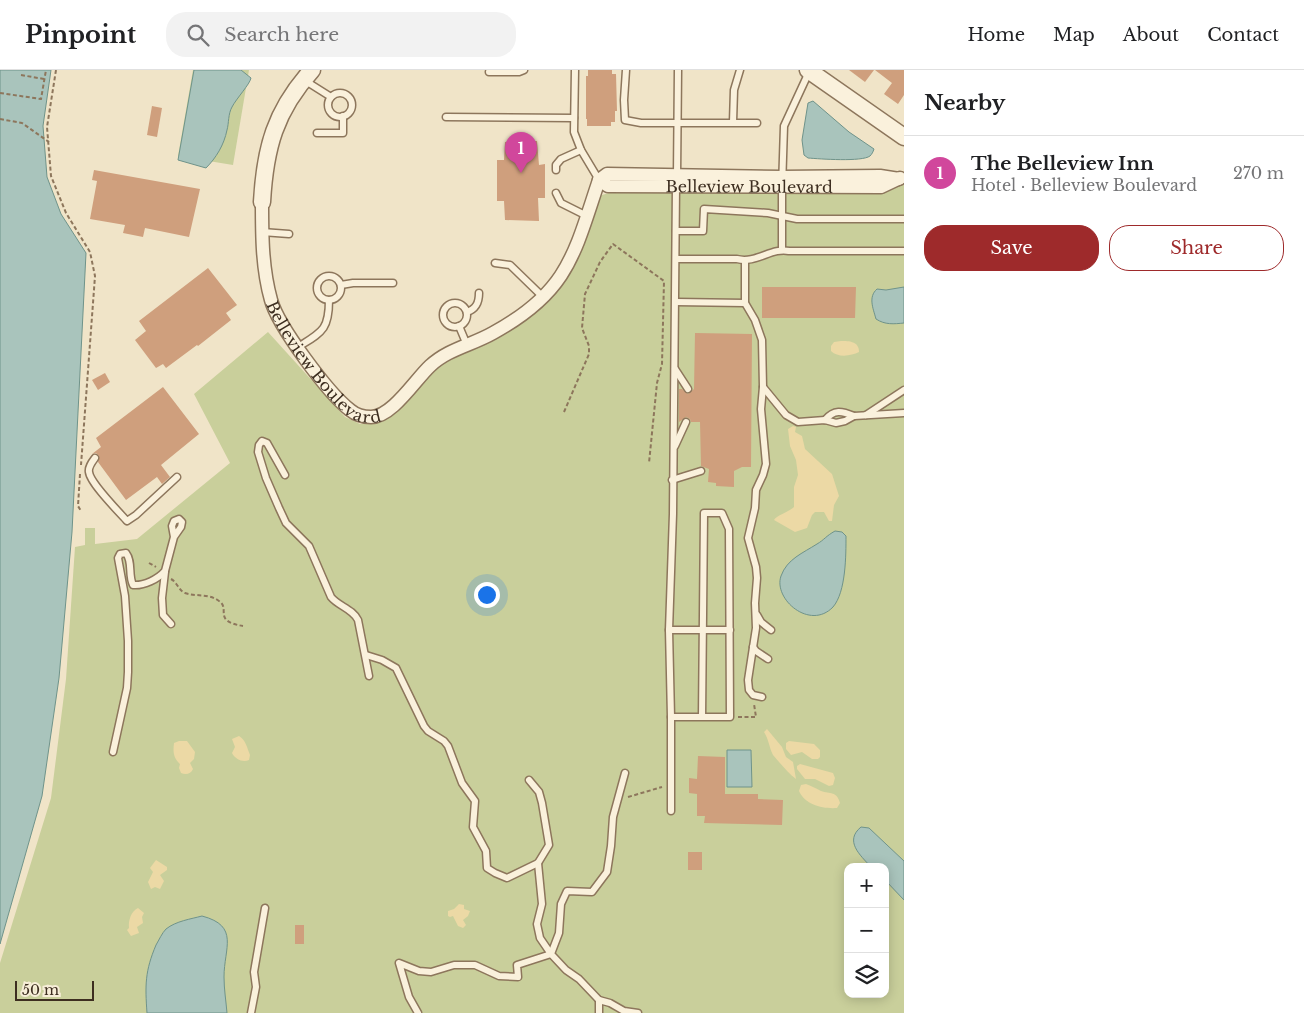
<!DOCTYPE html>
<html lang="en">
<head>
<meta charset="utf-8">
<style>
  body { margin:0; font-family:"Libre Baskerville",serif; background:#f2f2f2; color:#202124 }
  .controls { position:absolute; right:15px; bottom:15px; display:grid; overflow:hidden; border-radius:10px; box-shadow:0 2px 12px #0003 }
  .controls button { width:45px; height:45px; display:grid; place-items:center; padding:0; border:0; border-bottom:1px solid #e0e0e0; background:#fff; color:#202124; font:25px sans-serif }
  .scale { position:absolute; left:15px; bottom:12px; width:79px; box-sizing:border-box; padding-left:5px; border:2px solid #3d2e20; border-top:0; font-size:14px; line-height:18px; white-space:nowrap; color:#3d2e20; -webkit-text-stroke:4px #f7eed8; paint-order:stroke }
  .you { position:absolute; left:486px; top:524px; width:18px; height:18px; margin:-12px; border:4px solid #fff; border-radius:50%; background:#1a73e8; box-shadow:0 0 0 8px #1a73e833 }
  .badge { display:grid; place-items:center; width:32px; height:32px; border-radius:50%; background:#9e2a2b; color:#fff; font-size:16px; font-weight:700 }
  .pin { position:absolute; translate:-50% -41px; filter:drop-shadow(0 1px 2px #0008) }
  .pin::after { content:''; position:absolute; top:26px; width:18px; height:15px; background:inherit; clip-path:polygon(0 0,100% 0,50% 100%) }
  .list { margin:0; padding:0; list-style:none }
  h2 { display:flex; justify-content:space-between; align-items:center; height:65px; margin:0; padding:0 20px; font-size:21px }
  h2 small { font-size:16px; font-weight:400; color:#757577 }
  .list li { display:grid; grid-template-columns:32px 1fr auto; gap:15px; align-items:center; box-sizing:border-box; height:75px; padding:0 20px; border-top:1px solid #e0e0e0 }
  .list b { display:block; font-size:19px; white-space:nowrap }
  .list p { margin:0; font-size:16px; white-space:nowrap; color:#757577 }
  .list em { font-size:16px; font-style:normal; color:#757577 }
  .actions { display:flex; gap:10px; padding:15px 20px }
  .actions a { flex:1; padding:11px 0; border:1px solid #9e2a2b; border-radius:20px; text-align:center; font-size:18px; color:#9e2a2b }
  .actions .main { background:#9e2a2b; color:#fff }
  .icon { flex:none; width:28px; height:28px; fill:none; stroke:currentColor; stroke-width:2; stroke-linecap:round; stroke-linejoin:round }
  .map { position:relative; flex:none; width:904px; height:943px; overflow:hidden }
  header { display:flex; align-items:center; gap:30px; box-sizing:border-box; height:70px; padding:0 25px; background:#fff; border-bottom:1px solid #e0e0e0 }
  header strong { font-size:24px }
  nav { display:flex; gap:28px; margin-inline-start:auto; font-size:18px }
  .search { width:350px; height:45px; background:#f2f2f2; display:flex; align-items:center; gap:12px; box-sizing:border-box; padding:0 18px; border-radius:20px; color:#757577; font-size:19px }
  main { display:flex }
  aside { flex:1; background:#fff }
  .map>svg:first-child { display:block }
</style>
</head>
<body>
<header>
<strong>Pinpoint</strong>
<div class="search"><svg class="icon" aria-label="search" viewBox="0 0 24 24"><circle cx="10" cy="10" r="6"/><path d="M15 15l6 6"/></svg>Search here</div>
<nav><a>Home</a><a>Map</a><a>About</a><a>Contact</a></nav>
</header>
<main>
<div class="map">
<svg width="904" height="943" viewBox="0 0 904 943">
  <rect width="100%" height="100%" fill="#f0e4c8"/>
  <g fill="#c9cf9b" fill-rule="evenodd">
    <path d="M193 0H249L233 95 178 86Z"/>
    <path d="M900 115H904V943H0V893L51 728 66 609 75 477 85 475V458H95V474L137 469 230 393 194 324 268 262 345 347 360 354 372 353 387 348 434 298 552 226 596 130 602 125 609 123H872L886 122ZM848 797H885V924H848Z"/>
  </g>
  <g fill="#ecd9a5">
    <path d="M841 271C849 271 859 271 859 282 851 286 838 288 831 281V276L834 272Z"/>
    <path d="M793 356 796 357 795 362 802 366 805 379 832 404 839 426 834 435 832 451H829L824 442H815L812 445 807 458 795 462 774 450C777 445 789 442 794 437V417L798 405 796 390 790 376 788 359Z"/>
    <path d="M767 659 782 677 786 687 793 692 796 709C788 703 779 692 773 685 769 677 769 670 764 662Z"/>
    <path d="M239 666C246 670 247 678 250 685L249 690C243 693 235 689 232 683L235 677 232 669Z"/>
    <path d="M179 671H187L195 682 194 689 190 693 193 699C191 704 186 705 181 703L179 698 180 694C173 688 173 681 174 673Z"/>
    <path d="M789 671 814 674 820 680V687L818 689H812L802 682 791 685 786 679V673Z"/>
    <path d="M800 694 833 703 835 708 833 715 829 716 815 709H805L797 699V696Z"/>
    <path d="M806 714C811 716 816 718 821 721 830 724 837 721 840 733L837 738C823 739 805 735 799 721L801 715Z"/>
    <path d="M156 790 167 797V800L160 805 164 811 160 819 155 817 151 819 148 812 153 802 150 798Z"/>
    <path d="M459 834 464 835V839L470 841 468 846 463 850 466 855 463 858 458 856 453 846 450 847 448 846V841L454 839Z"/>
    <path d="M138 838 144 843 142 847 143 853 137 857 139 863 131 866 127 860 129 858C128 851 131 841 138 838Z"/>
  </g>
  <g fill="#a9c4bc" stroke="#6f938a">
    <path d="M0 0H51L43 56 47 107 61 144 86 183 72 462 59 608 42 726 0 874Z"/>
    <path d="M194 0H241L251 8C250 14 236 29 232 37 228 44 229 53 227 60 224 75 216 88 206 98L178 90Z"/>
    <path d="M813 31 849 62 874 79C873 82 872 84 870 86 862 92 820 89 808 88L804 85 802 70 808 33Z"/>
    <path d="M904 217V253C894 254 885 255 876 249 873 238 868 227 877 219L886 220Z"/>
    <path d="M835 461 842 462 846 466C846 485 846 522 833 537 810 561 773 529 781 506 787 489 803 483 817 474 824 470 826 466 835 461Z"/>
    <path d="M727 680H751L752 717H727Z"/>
    <path d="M861 757 869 758 904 791V830L885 810V797H871C860 785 844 771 861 757Z"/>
    <path d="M202 846C240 856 224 878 224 907 224 919 226 931 227 943H147C145 915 145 901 156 875 159 870 162 863 166 859 176 851 191 849 202 846Z"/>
  </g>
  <g fill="#cf9f7d">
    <path d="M588 0H612V4H616L617 41H615V52H611V56H587V49H586V6H588Z"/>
    <path d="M849 0H874L865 12Z"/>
    <path d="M875 0H904V25L898 34 884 24 892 13Z"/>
    <path d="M152 36 162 38 157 67 147 65Z"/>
    <path d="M537 71 539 95 545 94V128H538L539 151 505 150 504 131H497V90H504L505 72Z"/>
    <path d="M94 100 200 119 189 167 145 158 143 167 123 163 125 155 90 149 97 111 92 110Z"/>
    <path d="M208 198 237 235 226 243 231 250 198 276 197 275 166 298 163 294 156 298 135 270 146 261 139 251Z"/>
    <path d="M762 217H856L855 248H762Z"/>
    <path d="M695 263 752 264 751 397H742L734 401V417L716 416V413L708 412 709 399 701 396 700 352H691L690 349 686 347 679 352V319H682L688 324 694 319Z"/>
    <path d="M105 303 110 312 98 320 92 310Z"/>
    <path d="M163 317 199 364 161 395 170 407 162 414 157 407 126 430 98 392 99 386 96 383 92 384 101 377 96 368Z"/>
    <path d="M698 686 725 687V724H758V729L783 730 782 755 704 753 705 746H697V724L689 723V708L697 709Z"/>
    <rect x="688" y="782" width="14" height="18"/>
    <rect x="295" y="855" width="9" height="19"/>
  </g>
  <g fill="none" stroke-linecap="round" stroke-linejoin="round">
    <g stroke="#8d765c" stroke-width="9">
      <g id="service">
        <path d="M575 0 574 62 581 80 599 110"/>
        <path d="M626 0 624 30 625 50 641 53H757"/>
        <path d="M489 2H519L524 0"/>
        <path d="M304 10 331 27"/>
        <circle cx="340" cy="35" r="12"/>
        <path d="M446 47 574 48"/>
        <path d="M733 52 734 20 740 0"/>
        <path d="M317 63H343V46"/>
        <path d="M556 100V95L561 89 581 80"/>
        <path d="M677 106 678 0"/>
        <path d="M556 123 561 133 587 146"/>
        <path d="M676 161H703L704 139 768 143 797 149H904"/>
        <path d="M262 162 289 164"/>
        <path d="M782 179V118L784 56 809 2"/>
        <path d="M676 189H737C756 194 772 177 789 181H904"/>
        <path d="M745 191V233L755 250 762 270 763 317 786 345 798 352 825 350 836 353 845 351 854 346 904 343"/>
        <path d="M495 193 510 195 543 227"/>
        <circle cx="329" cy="218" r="12"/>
        <path d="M341 215 353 213H393"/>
        <path d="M676 232 745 233"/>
        <circle cx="455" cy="245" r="12"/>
        <path d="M467 242C476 239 479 233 479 223"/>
        <path d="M459 256 467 275"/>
        <path d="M298 277C322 262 329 260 329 230"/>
        <path d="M675 299 688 319"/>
        <path d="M866 345 904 320"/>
        <path d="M825 350C834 339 842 341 854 346"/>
        <path d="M675 376 686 352"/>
        <path d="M95 388C92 392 88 397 89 402 90 413 119 442 127 451L136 445 177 407"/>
        <path d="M285 405 267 373 262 371 259 375 258 382 266 408 279 438 286 453 309 476 331 527C338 536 353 539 358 550L369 606"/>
        <path d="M672 410 701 401"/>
        <path d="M165 502 162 528 163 545 171 554"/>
        <path d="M757 545 761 552 771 560"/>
        <path d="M669 560H730"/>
        <path d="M753 577 756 581 768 589"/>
        <path d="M366 585 382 590 396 598 424 656 428 661 444 671 448 676 462 713 475 731 473 757 486 781 487 798 495 803 507 808 538 793 549 775 542 733 539 722 529 710"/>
        <path d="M762 627 753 625 749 620 748 610 756 558 755 533 757 508 756 497 748 468 755 438 756 420 763 405 766 394 761 339 763 317"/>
        <path d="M671 647H730L729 459 722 443H704L702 647"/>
        <path d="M113 682 127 618 128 602V571L125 526 118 488 120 484 126 483C133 492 128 505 133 515 144 516 158 509 165 501L174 467 181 457 182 452 179 449 174 451 172 456 174 467"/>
        <path d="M625 703 613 747 611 776 607 802 592 822 567 821 561 834 559 863 551 884 566 900 579 909 599 930 610 933 624 941 638 943"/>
        <path d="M671 741V647L669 560 673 444 676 116"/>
        <path d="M251 943 256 917 254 902 265 838"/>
        <path d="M418 943 409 927 399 893 419 901 431 902 454 895H475L499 906 518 907 517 895 551 884 540 868 537 854 542 834 538 793"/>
        <path d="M599 943V930"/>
      </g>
    </g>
    <g stroke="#8d765c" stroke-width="15">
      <g id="minor">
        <path id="s1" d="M599 110 608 116 881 117 900 108"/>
        <path id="s2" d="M262 132C262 165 262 198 271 230 278 256 328 323 350 340 356 345 363 347 371 347 392 347 415 310 430 296 448 279 472 275 493 263 568 222 574 185 599 110L607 104 782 107 880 106 899 109"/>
      </g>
    </g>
    <g stroke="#8d765c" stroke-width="19">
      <g id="tertiary">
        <path d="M808 0 904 67"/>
        <path d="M262 132C265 78 275 41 312 0"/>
      </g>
    </g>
    <g stroke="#8d765c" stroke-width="2" stroke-dasharray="4 2.5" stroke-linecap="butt">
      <path d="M56 0 47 57 51 106 66 143 90 182 95 206 81 395"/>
      <path d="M21 5 44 9"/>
      <path d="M0 23 41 29 46 0"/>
      <path d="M0 49 22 53 49 72"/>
      <path d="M564 342 589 284V276L582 258 585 224 600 192 613 174 664 211 662 294 657 313 649 393"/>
      <path d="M80 404 78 436 81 441"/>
      <path d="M149 493 156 497"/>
      <path d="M171 509C177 512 179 521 185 523 197 527 208 523 219 531 231 539 212 551 243 556"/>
      <path d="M738 647H756L754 634"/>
      <path d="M628 727 662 717"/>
    </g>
    <use href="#service" stroke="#faf1dc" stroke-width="6"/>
    <use href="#minor" stroke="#faf1dc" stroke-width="12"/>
    <use href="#tertiary" stroke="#faf1dc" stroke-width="16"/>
  </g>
  <g text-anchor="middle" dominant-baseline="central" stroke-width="4.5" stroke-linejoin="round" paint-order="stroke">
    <g font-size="16" fill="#3d2e20" stroke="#f7eed8">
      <text stroke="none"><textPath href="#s1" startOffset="152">Belleview Boulevard</textPath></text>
      <text stroke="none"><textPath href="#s2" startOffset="184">Belleview Boulevard</textPath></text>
    </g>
  </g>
</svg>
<div class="controls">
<button>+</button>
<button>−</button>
<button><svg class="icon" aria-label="layers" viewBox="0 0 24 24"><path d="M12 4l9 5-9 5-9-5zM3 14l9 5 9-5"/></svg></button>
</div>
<div class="scale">50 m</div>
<div class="you"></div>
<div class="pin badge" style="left:521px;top:103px;background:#d1479c">1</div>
</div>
<aside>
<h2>Nearby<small></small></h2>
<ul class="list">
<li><span class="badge" style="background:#d1479c">1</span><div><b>The Belleview Inn</b><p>Hotel · Belleview Boulevard</p></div><em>270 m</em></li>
</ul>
<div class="actions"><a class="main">Save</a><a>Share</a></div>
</aside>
</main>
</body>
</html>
